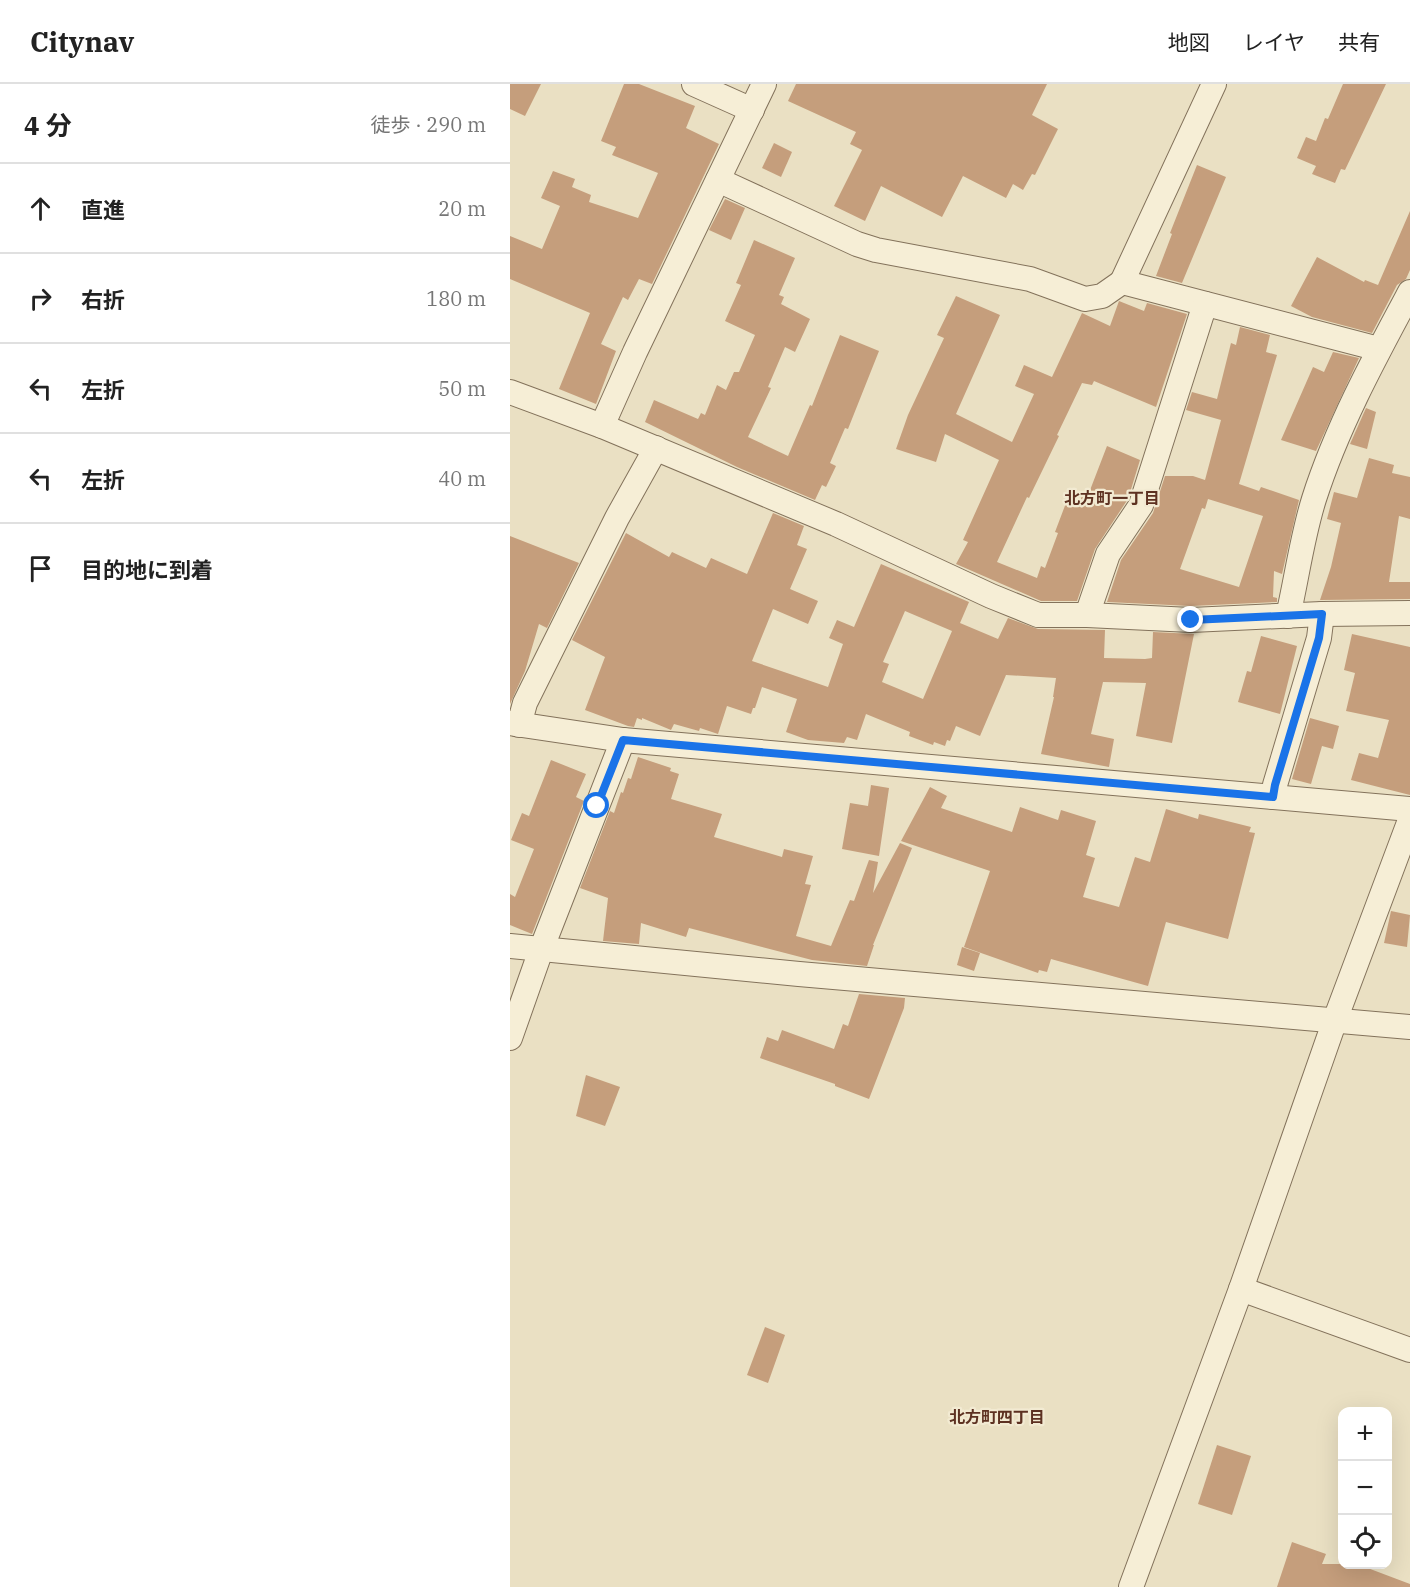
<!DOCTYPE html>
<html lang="ja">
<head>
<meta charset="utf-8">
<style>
  body { margin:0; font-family:"IBM Plex Serif","Noto Sans JP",serif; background:#f6f6f6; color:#222 }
  .controls { position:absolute; right:18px; bottom:18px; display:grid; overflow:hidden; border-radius:12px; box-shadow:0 6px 24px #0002 }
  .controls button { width:54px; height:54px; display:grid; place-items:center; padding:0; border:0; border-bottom:2px solid #e0e0e0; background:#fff; color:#222; font:30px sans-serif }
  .stop { position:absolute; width:18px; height:18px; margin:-14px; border:4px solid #1a73e8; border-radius:50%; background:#fff }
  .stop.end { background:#1a73e8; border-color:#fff; box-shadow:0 2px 6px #0008 }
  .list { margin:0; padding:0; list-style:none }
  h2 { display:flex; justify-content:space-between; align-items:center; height:78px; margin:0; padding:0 24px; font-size:26px }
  h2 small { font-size:20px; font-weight:400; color:#767676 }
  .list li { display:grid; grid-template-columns:39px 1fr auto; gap:18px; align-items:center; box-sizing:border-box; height:90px; padding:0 24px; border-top:2px solid #e0e0e0 }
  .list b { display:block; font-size:22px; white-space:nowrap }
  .list em { font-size:20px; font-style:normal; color:#767676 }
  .icon { flex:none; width:33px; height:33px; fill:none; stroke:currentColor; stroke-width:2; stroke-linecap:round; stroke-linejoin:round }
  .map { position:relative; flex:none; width:900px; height:1503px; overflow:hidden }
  header { display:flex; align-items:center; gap:36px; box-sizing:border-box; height:84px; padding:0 30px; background:#fff; border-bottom:2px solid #e0e0e0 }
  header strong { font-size:28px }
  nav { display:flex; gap:33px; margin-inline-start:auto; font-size:21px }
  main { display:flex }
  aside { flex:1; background:#fff }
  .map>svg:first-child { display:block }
</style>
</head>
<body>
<header>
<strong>Citynav</strong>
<nav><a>地図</a><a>レイヤ</a><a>共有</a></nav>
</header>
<main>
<aside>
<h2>4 分<small>徒歩 · 290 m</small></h2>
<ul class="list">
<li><svg class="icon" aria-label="ahead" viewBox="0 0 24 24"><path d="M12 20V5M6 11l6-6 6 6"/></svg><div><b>直進</b></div><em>20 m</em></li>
<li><svg class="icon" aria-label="right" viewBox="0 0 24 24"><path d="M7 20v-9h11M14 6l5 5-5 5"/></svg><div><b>右折</b></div><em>180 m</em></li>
<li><svg class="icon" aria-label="left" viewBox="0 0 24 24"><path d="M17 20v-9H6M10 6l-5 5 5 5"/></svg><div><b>左折</b></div><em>50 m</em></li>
<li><svg class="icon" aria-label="left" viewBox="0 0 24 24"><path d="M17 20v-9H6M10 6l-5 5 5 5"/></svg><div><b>左折</b></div><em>40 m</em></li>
<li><svg class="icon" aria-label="arrive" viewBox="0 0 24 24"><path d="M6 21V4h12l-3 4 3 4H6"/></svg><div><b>目的地に到着</b></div></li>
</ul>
</aside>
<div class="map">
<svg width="900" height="1503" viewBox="0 0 900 1503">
  <rect width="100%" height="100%" fill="#eae0c3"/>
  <g fill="#c59e7c" fill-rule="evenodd">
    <path d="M0 0H31L15 32 0 25Z"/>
    <path d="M114 0H129L185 22 176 44 209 60 142 200 129 195 118 216 113 213 91 260 106 267 86 320 49 305 80 229 0 195V152L32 165 50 122 31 114 43 87 65 95 62 103 81 111 79 118 128 134 148 89 102 71 106 63 91 57Z"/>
    <path d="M286 0H537L522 31 548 45 525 91 522 90 513 106 503 100 496 114 453 92 432 133 371 102 355 137 324 122 352 66 340 60 346 48 278 17Z"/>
    <path d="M833 0H876L835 86 831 85 825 99 802 90 806 82 787 74 796 53 806 57 815 34 818 35Z"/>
    <path d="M264 59 282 68 271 93 252 84Z"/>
    <path d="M687 81 716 93 672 199 646 192 662 150 660 149Z"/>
    <path d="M215 115 235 124 221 156 199 146Z"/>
    <path d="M900 127V186L896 195 887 201 862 249 802 233 781 222 807 173 854 198 855 196 868 201Z"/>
    <path d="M244 156 285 174 269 211 274 213 271 220 300 235 285 268 275 263 258 303 261 304 238 353 278 372 300 321 302 322 330 251 369 267 338 345 335 344 320 379 326 382 316 403 312 401 305 416 227 383 135 338 144 316 188 335 191 329 195 331 207 301 216 306 224 288H229L245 251 215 237 231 201 226 199Z"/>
    <path d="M446 212 490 231 446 330 502 358 524 310 505 302 514 281 542 293 572 229 600 242 609 217 634 227 637 219 677 230 646 323 584 297 582 301 572 299 547 351 549 352 519 414 517 413 487 478 527 494 531 482 535 484 548 449 545 448 556 419 568 423 572 412 577 414 597 362 630 376 618 415 585 465 567 517H531L446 480 458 458 453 456 489 376 435 350 426 378 386 365 398 331 434 254 427 251Z"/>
    <path d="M730 243 760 251 756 268 767 271 729 400 749 407 751 403 789 416 772 490 764 487 763 513 767 514V518L681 522 597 518 611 476 643 429 655 392H683L695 396 711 336 676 326 682 308 707 315 721 259 726 261ZM698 415 753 432 729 503 670 485 692 424 695 425Z"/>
    <path d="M823 268 849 274 806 367 771 356 803 283 814 288Z"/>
    <path d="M856 324 866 328 857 365 840 360Z"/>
    <path d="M859 374 884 381 882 389 900 393V435L889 432 879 498H900V515L810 516 821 483 831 439 817 435 824 408 847 414Z"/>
    <path d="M263 429 294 442 287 461 297 465 280 505 308 517 298 540 263 525 242 577 318 603 333 560 319 554 327 536 344 543 371 480 459 518 450 539 488 555 498 534 528 545 595 546 594 574 635 575 642 574 643 548 684 550 662 659 626 652 636 599 593 598 581 650 604 655 599 683 531 670 544 613H543L546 594 496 591 470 652 446 642 440 657 437 656 435 662 424 658 423 661 399 652 400 648 356 630 347 656 337 653 334 659 298 656 276 648 287 615 252 603 245 624H243L241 630 217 622 208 650 190 644 189 647 164 640 161 646 132 634V636L127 634 124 643 118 642 75 626 95 573 62 556 116 449 159 473 162 468 196 484 201 474 237 490ZM395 527 442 547 413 615 372 598 379 580 373 578Z"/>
    <path d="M0 452 69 479 37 544 29 540 15 587 0 620Z"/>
    <path d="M842 550 900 563V711L841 696 849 669 868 674 879 636 836 627 845 589 834 586Z"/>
    <path d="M751 552 787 562 770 630 728 618 737 587 741 588Z"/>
    <path d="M800 634 829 642 823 665 812 662 801 700 782 695Z"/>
    <path d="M128 673 161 684 160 687 169 690 161 715 212 730 204 753 272 773 274 765 303 772 295 800 301 801 286 852 321 862 340 816 344 817 359 776 368 778 363 809 390 759 402 764 363 861H364L357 882 302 876 179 844 176 853 131 839 129 860 93 857 98 814 70 804 100 727 104 729 111 708 113 709 118 694 121 695Z"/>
    <path d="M41 676 76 690 66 713 74 717 22 850 0 841V810L5 813 24 765 1 756 12 729 19 732Z"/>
    <path d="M361 701 379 704 369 772 332 765 340 719 358 722Z"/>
    <path d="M420 703 437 712 431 724 502 748 510 723 548 736 551 726 586 737 576 771 585 774 573 813 609 823 625 773 640 778 656 725 688 735 689 730 741 743 739 748 745 749 718 855 656 838 638 902 541 875 537 888 529 886 528 889 454 863 480 787 391 757Z"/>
    <path d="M881 827 900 831 897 863 874 859Z"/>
    <path d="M452 863 470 869 464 887 447 881Z"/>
    <path d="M349 910 395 914 394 924 359 1015 325 1002V1000L250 974 257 953 268 957 272 946 324 965 333 940 338 942Z"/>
    <path d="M76 991 110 1003 95 1042 66 1032Z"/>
    <path d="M255 1243 275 1251 258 1299 237 1291Z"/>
    <path d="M707 1361 741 1372 722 1431 688 1420Z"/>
    <path d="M782 1458 816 1470 812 1480H847L900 1500V1503H767Z"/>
  </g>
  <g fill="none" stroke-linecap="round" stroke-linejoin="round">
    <g stroke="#83725b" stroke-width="26">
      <g id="minor">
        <path d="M184 0 242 26"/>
        <path d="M208 96 347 160 366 166 520 195 575 215 592 212 612 198 869 265"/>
        <path d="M612 198 704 0"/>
        <path d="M0 308 92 342 326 440 481 512 528 531H577L681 536 812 530 900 529"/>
        <path d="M92 342 125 268 254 0"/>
        <path d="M577 531 598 470 631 421 695 220"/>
        <path d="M778 532C787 493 792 453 804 415 827 343 864 275 900 208"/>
        <path d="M0 639 113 656 900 725"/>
        <path d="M9 641 15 619 107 434 146 364"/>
        <path d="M763 713 765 701 809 554 812 530"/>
        <path d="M0 862 289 890 900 943"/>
        <path d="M0 954 31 866 113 656"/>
        <path d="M731 1205 900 1266"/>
        <path d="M621 1503 731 1205 825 936 900 736"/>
      </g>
    </g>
    <use href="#minor" stroke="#f6eed6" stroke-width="24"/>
  </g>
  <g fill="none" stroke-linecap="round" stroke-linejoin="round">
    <path stroke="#1a73e8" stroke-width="8" d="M87 722 113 656 763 713 765 701 809 554 812 530 681 536"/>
  </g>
  <g text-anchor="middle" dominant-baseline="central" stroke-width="4.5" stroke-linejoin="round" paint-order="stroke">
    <g font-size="16" font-weight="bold" fill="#5d3121" stroke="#f2ead2">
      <text x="602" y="414">北方町一丁目</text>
      <text x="487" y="1333">北方町四丁目</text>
    </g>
  </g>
</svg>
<div class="controls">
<button>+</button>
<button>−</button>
<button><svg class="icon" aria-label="locate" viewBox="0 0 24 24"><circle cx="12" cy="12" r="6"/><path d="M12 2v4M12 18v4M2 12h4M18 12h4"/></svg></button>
</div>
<div class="stop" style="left:87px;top:722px"></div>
<div class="stop end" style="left:681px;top:536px"></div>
</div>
</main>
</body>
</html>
